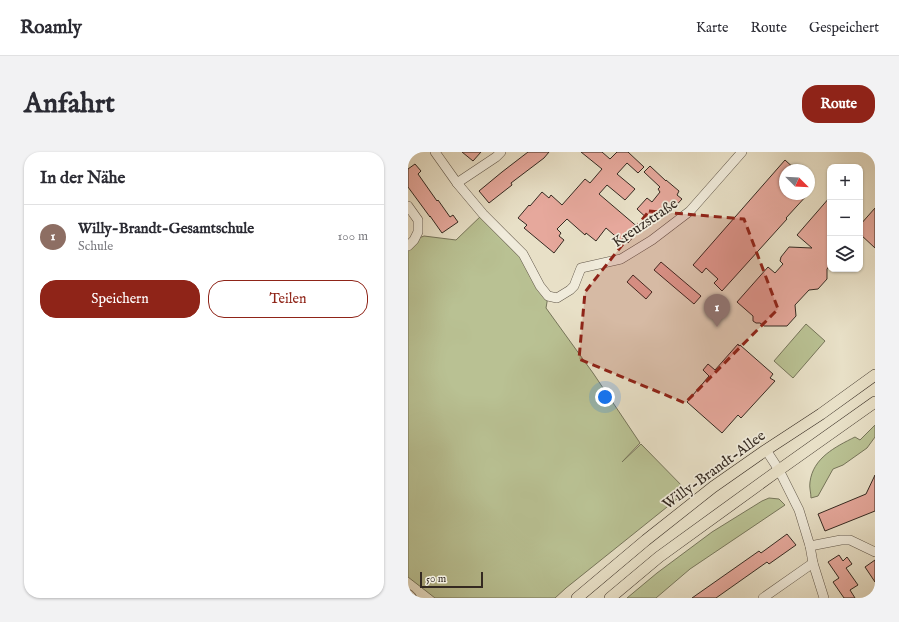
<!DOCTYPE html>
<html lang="de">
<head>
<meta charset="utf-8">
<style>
  body { margin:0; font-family:"IM FELL English",serif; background:#f2f2f3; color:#2b2b33 }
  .controls { position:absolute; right:12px; top:12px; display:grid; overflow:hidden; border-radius:8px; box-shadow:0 1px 3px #0004 }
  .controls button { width:36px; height:36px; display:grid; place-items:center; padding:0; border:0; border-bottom:1px solid #e1e1e2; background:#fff; color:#2b2b33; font:20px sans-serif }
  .compass { position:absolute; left:371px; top:12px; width:36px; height:36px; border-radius:50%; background:#fff; box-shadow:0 1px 3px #0004; rotate:114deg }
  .scale { position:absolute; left:12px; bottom:10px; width:63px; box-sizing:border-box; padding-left:4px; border:2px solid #342921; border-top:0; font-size:11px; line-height:14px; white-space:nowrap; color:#342921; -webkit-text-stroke:3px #f0ebdb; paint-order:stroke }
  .you { position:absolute; left:197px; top:245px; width:14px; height:14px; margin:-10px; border:3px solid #fff; border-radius:50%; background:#1a73e8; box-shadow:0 0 0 6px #1a73e833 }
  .badge { display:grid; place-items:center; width:26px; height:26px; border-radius:50%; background:#8f2418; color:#fff; font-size:13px; font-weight:700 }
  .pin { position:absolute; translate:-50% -33px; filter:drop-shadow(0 1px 2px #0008) }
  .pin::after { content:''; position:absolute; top:21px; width:14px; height:12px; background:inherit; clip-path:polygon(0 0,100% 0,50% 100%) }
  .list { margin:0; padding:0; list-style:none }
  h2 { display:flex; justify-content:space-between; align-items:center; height:52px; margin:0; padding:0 16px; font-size:17px }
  h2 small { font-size:13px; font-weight:400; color:#7c7c81 }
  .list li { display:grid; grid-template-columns:26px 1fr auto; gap:12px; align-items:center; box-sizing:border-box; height:64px; padding:0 16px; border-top:1px solid #e1e1e2 }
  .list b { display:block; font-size:15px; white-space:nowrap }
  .list p { margin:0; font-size:13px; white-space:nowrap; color:#7c7c81 }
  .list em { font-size:13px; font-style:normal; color:#7c7c81 }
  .actions { display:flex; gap:8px; padding:12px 16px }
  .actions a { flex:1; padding:9px 0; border:1px solid #8f2418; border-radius:16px; text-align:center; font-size:14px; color:#8f2418 }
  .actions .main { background:#8f2418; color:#fff }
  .icon { flex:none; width:22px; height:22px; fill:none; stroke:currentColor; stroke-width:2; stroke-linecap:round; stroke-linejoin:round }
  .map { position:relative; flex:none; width:467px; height:446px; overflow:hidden; border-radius:16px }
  header { display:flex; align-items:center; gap:24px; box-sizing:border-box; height:56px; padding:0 20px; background:#fff; border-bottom:1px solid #e1e1e2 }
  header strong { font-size:19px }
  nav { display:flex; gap:22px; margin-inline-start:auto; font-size:14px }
  .intro { display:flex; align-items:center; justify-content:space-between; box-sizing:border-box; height:96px; padding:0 24px }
  h1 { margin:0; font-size:28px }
  .button { padding:10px 18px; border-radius:16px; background:#8f2418; color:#fff; font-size:14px; font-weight:700 }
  main { display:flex; gap:24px; padding:0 24px }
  aside { flex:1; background:#fff; border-radius:16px; box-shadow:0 1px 3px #0004 }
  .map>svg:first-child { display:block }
</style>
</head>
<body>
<header>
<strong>Roamly</strong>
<nav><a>Karte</a><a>Route</a><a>Gespeichert</a></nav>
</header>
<div class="intro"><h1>Anfahrt</h1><a class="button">Route</a></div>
<main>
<aside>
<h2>In der Nähe<small></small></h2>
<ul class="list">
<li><span class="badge" style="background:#8d6e63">1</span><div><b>Willy-Brandt-Gesamtschule</b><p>Schule</p></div><em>100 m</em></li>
</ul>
<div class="actions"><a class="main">Speichern</a><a>Teilen</a></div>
</aside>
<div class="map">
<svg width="467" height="446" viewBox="0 0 467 446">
  <rect width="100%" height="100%" fill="#e8e0c7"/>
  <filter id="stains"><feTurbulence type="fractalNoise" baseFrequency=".005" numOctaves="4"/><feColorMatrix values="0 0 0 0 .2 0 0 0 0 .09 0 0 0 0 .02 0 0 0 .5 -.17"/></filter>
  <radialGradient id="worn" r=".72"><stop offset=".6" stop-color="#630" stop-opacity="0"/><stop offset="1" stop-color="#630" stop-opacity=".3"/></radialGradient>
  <g fill="#b9c193" stroke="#76755a">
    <path d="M75 62 115 102 140 144 138 156 185 221 232 291 214 310 233 292 279 339 158 436 147 446H27L0 425V94L6 88 16 84 48 88Z"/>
    <path d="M398 172 417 189 385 226 366 209Z"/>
    <path d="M467 273V285L459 296 435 313 425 317 410 344 403 346C403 341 401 335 402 330 405 306 427 295 447 285L452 288Z"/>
    <path d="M361 346 371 347 377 353 282 417 248 446H219L249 421 304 380 354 349Z"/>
  </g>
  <g fill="#e6a89c" stroke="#342921">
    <path d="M54 0H73L65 9Z"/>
    <path d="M120 0H141L136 6 103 31 104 33 81 51 71 39 94 20Z"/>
    <path d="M173 0H194L202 7 209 0H220L236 15 230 21 219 11 209 22 227 37 217 48 199 33 191 42 232 77 220 91 215 86 213 89 198 76 188 89 178 81 177 83 159 67 149 77 153 81 151 84 156 88 146 101 116 76 119 73 110 66 121 53 122 54 134 40 141 46 143 43 154 53 177 27 182 31 194 17Z"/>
    <path d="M377 8 388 18H377V42H400L378 66 379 67 314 139 306 131 310 127 298 116 294 121 285 113Z"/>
    <path d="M7 12 13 19 10 22 29 49 30 48 42 65 45 63 50 70 34 81 22 64V65L0 35V17Z"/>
    <path d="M242 14 258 29V28L271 39 269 43 274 47 263 59 261 56 250 68 246 64 242 69 229 57 239 46 244 50 252 40 250 37 252 35 236 20Z"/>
    <path d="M422 45V113L419 117V127L410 137 401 138 387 153 388 164 379 174H356L352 171H348L345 169V164L329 150 360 115 367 121 375 112 372 109 373 105 381 95 404 96 389 83Z"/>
    <path d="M467 56V96L452 82V73Z"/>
    <path d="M253 110 293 144 286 152 246 118Z"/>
    <path d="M225 123 244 140 238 147 219 130Z"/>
    <path d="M330 192 331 194 332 193 365 222 362 226 367 229 333 266 330 263 314 281 279 250 301 224 295 218 300 212 307 218Z"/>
    <path d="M467 323V359L417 379 410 362 458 342Z"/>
    <path d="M379 382 388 393 361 412 359 410 308 446H284L351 399 353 401Z"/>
    <path d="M431 403 435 409 439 405 444 412 438 416 450 433 442 438 447 446H436L425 430 431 426 420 410Z"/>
    <path d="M467 408V430L457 415Z"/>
  </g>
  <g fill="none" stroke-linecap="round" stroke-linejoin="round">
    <g stroke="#61574a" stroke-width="10">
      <g id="minor">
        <path d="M27 0 49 31 75 62 115 102 132 134 140 144 149 146 162 138 166 134 173 116 213 107 244 88 282 59 334 0"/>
        <path d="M49 31 88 5 93 0"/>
        <path d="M0 54 10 68V80L6 88 0 94"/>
        <path d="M358 298 371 318 391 358 402 394 405 411 416 446"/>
        <path d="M402 394 433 388H442L467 400"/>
        <path d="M355 446 405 411"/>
      </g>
    </g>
    <g stroke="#342921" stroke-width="12">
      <g id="major">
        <path d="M0 443 3 446"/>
        <path d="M169 446 238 388 305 335 358 298 413 262 467 223"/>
        <path d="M202 446 251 405 371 318 467 250"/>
      </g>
    </g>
    <use href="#minor" stroke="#f0ebdb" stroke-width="9"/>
    <use href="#major" stroke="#e8e0c7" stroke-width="11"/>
  </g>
  <path fill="#8f2418" fill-opacity="0.2" stroke="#8f2418" stroke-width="3" stroke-dasharray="8 5" stroke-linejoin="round" d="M241 59 336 67 370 157 277 251 171 207 177 140Z"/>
  <g text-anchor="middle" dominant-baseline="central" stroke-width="3.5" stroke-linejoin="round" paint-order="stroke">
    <g font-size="15" fill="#342921" stroke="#f0ebdb">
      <text transform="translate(237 71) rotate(-34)">Kreuzstraße</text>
      <text transform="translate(306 318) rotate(-36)">Willy-Brandt-Allee</text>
    </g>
  </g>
  <rect width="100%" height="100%" filter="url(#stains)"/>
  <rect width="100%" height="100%" fill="url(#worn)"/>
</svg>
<div class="controls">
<button>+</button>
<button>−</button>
<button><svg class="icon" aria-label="layers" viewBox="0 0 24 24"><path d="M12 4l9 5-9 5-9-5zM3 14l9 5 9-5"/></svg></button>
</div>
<svg class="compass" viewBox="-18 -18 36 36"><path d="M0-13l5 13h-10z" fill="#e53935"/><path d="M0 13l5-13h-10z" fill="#7c7c81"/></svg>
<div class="scale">50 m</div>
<div class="you"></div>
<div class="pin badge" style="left:309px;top:175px;background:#8d6e63">1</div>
</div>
</main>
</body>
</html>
